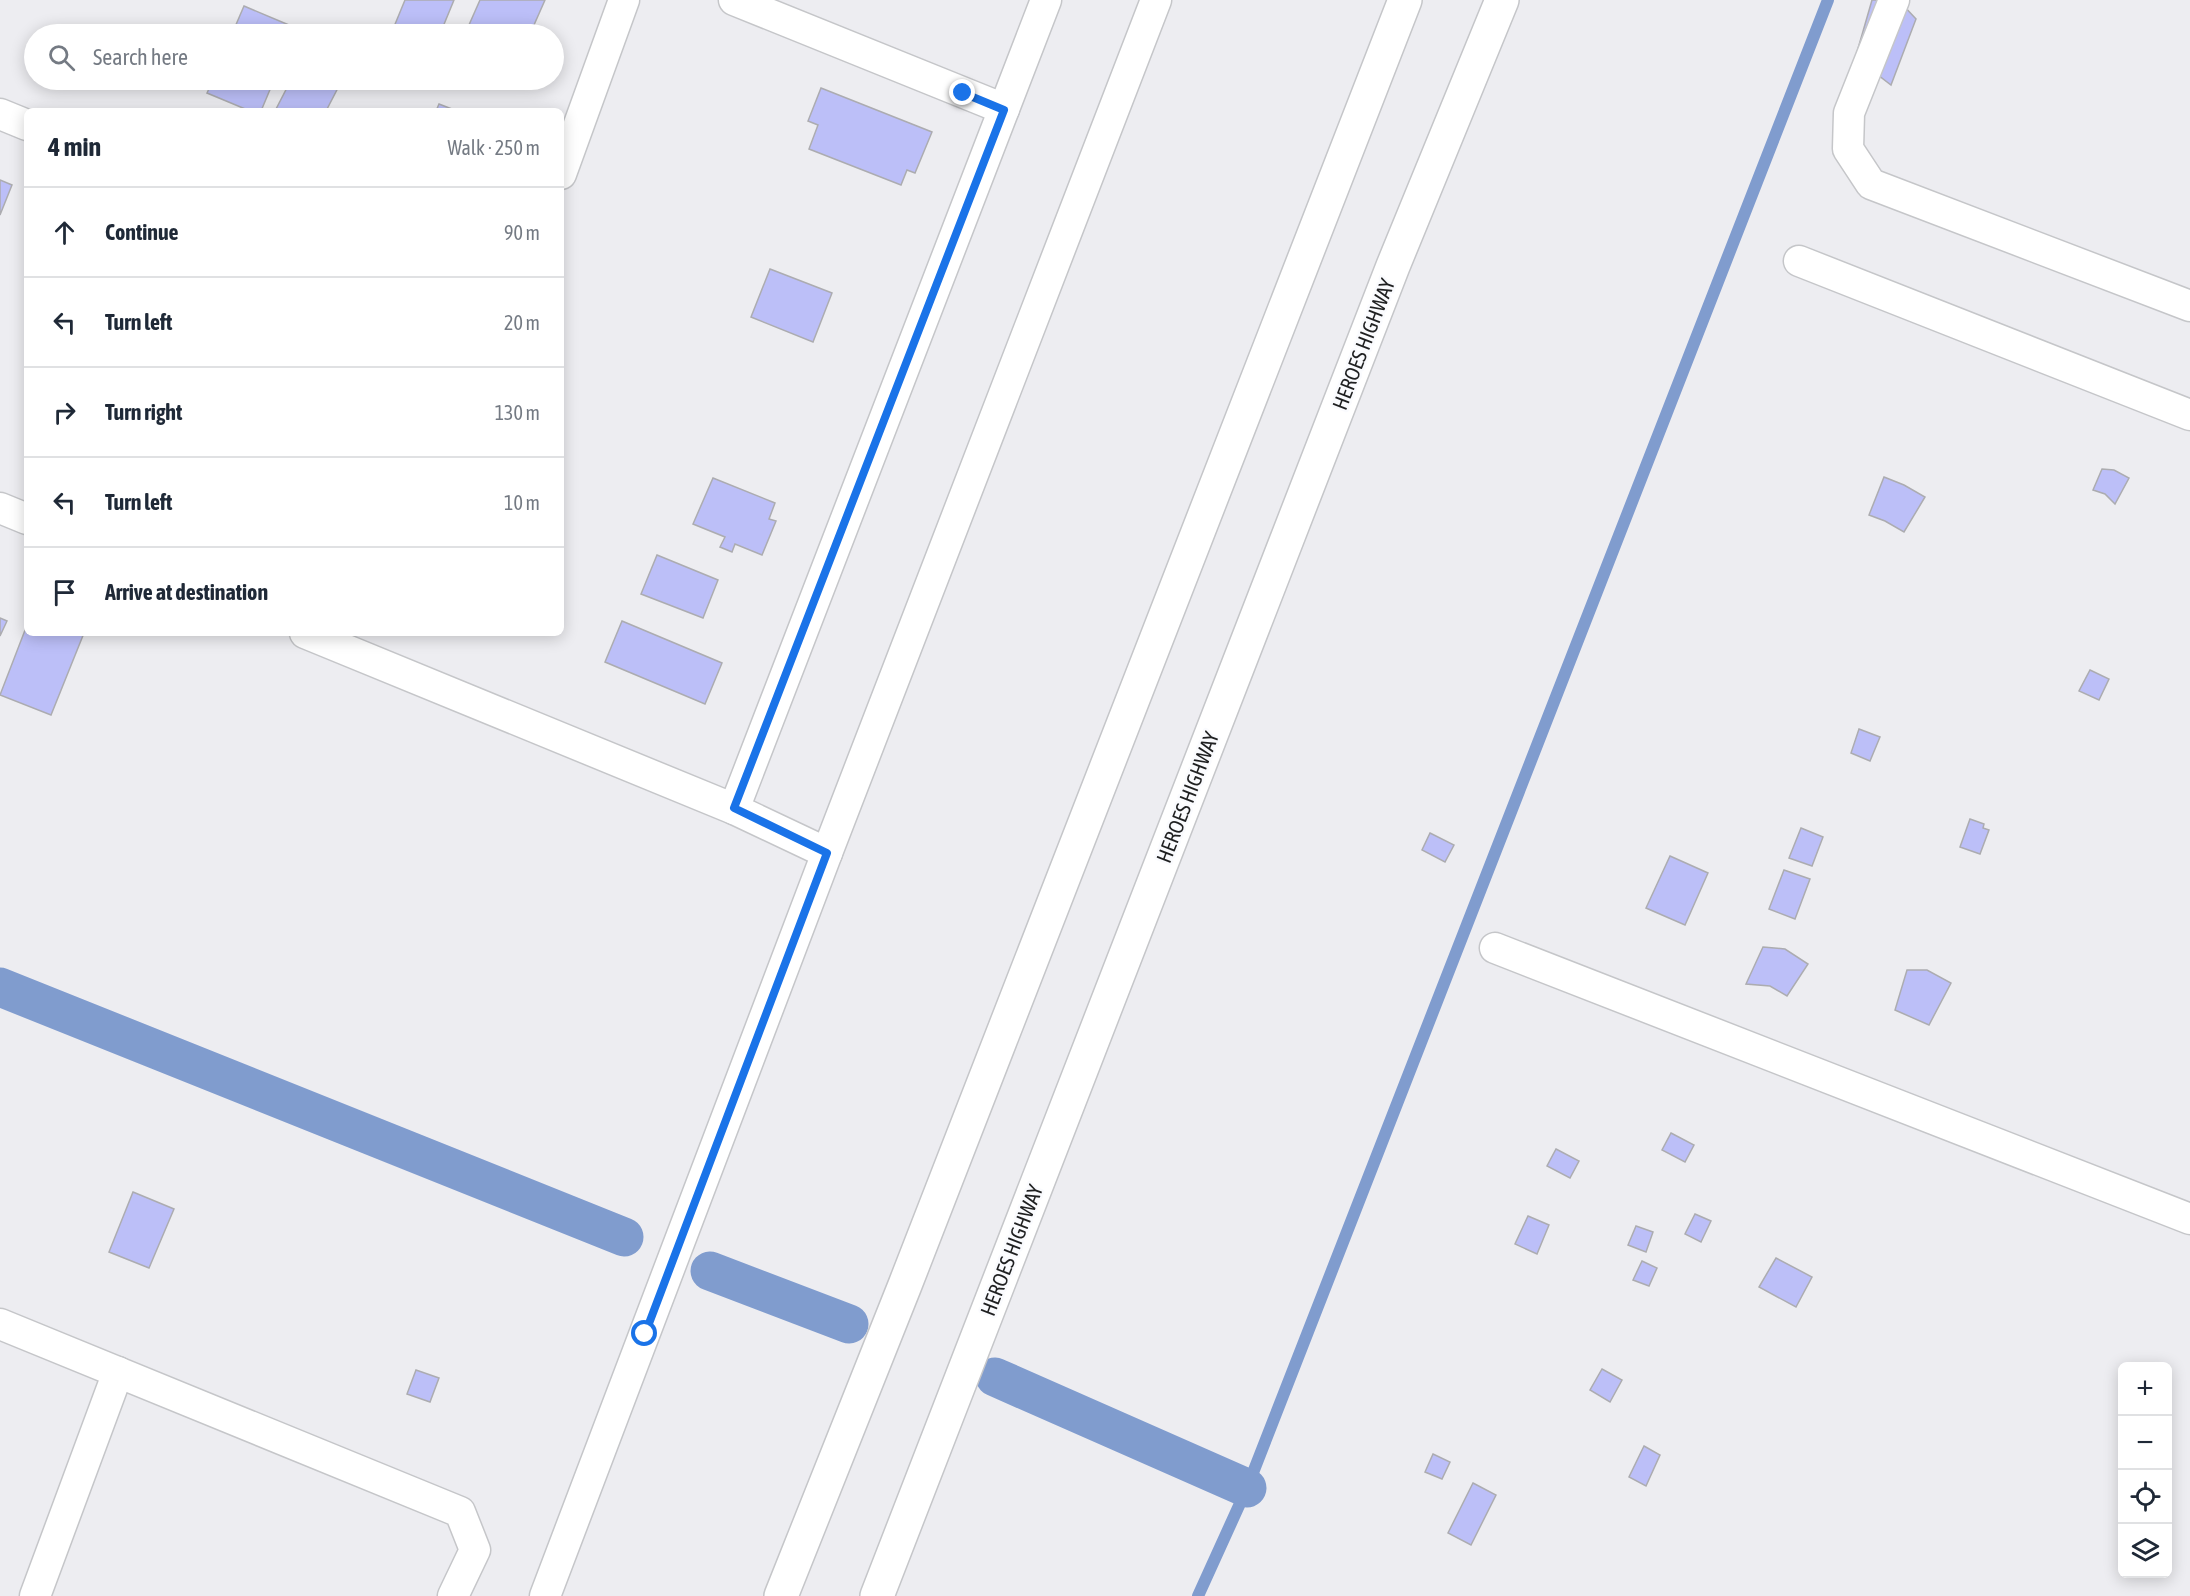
<!DOCTYPE html>
<html lang="en">
<head>
<meta charset="utf-8">
<style>
  body { margin:0; font-family:"Asap Condensed",sans-serif; background:#f6f6f7; color:#1f2937 }
  .controls { position:absolute; right:18px; bottom:18px; display:grid; overflow:hidden; border-radius:9px; box-shadow:0 3px 15px #0003 }
  .controls button { width:54px; height:54px; display:grid; place-items:center; padding:0; border:0; border-bottom:2px solid #e0e1e3; background:#fff; color:#1f2937; font:30px sans-serif }
  .stop { position:absolute; width:18px; height:18px; margin:-14px; border:4px solid #1a73e8; border-radius:50%; background:#fff }
  .stop.end { background:#1a73e8; border-color:#fff; box-shadow:0 2px 6px #0008 }
  .list { margin:0; padding:0; list-style:none }
  h2 { display:flex; justify-content:space-between; align-items:center; height:78px; margin:0; padding:0 24px; font-size:26px }
  h2 small { font-size:20px; font-weight:400; color:#747a83 }
  .list li { display:grid; grid-template-columns:39px 1fr auto; gap:18px; align-items:center; box-sizing:border-box; height:90px; padding:0 24px; border-top:2px solid #e0e1e3 }
  .list b { display:block; font-size:22px; white-space:nowrap }
  .list em { font-size:20px; font-style:normal; color:#747a83 }
  .icon { flex:none; width:33px; height:33px; fill:none; stroke:currentColor; stroke-width:2; stroke-linecap:round; stroke-linejoin:round }
  .map { position:relative; flex:none; width:2190px; height:1596px; overflow:hidden }
  .search { position:absolute; background:#fff; box-shadow:0 3px 15px #0003; left:24px; top:24px; width:540px; height:66px; display:flex; align-items:center; gap:15px; box-sizing:border-box; padding:0 21px; border-radius:33px; color:#747a83; font-size:22px }
  .panel { position:absolute; background:#fff; box-shadow:0 3px 15px #0003; left:24px; top:108px; width:540px; height:528px; border-radius:9px }
  .map>svg:first-child { display:block }
</style>
</head>
<body>
<div class="map">
<svg width="2190" height="1596" viewBox="0 0 2190 1596">
  <rect width="100%" height="100%" fill="#ededf1"/>
  <g fill="none" stroke-linecap="round" stroke-linejoin="round">
    <path stroke="#809cce" stroke-width="12" d="M1198 1596 1247 1488 1828 0"/>
    <g stroke="#809cce" stroke-width="39">
      <path d="M0 987 624 1237"/>
      <path d="M710 1271 849 1324"/>
      <path d="M995 1377 1247 1488"/>
    </g>
  </g>
  <g fill="#bcbff8" stroke="#acacb0" stroke-width="1.5">
    <path d="M405 0H454L440 34H391Z"/>
    <path d="M480 0H545L530 34H465Z"/>
    <path d="M1872 0H1890L1901 3 1916 19 1891 85 1874 72 1853 66Z"/>
    <path d="M244 6 296 28 293 34H232Z"/>
    <path d="M213 80H274L261 111H250L207 93Z"/>
    <path d="M291 80H342L326 111H275Z"/>
    <path d="M491 80H511L508 87Z"/>
    <path d="M821 88 932 132 915 173 907 170 901 185 809 149 818 125 808 121Z"/>
    <path d="M439 104 457 111H436Z"/>
    <path d="M0 180 12 185 0 215Z"/>
    <path d="M770 269 832 293 813 342 751 317Z"/>
    <path d="M2102 469 2114 470 2129 478 2115 504 2105 494 2093 490Z"/>
    <path d="M1884 477 1904 485 1925 497 1904 532 1885 521 1869 515Z"/>
    <path d="M713 478 775 503 769 519 776 521 762 555 735 544 732 552 720 547 725 537 693 524Z"/>
    <path d="M657 555 718 580 703 618 641 594Z"/>
    <path d="M0 618 7 621 0 636Z"/>
    <path d="M622 621 722 663 705 704 605 662Z"/>
    <path d="M27 625V633H84L51 715 0 695Z"/>
    <path d="M2090 670 2109 679 2099 700 2079 691Z"/>
    <path d="M1859 729 1880 737 1870 761 1851 753Z"/>
    <path d="M1970 819 1984 824 1983 828 1989 830 1980 854 1960 847Z"/>
    <path d="M1801 828 1823 837 1812 866 1789 858Z"/>
    <path d="M1430 833 1454 845 1445 862 1422 850Z"/>
    <path d="M1670 856 1708 873 1685 925 1646 908Z"/>
    <path d="M1784 870 1810 879 1795 919 1769 909Z"/>
    <path d="M1763 947 1785 949 1808 964 1787 996 1770 986 1746 984Z"/>
    <path d="M1907 970H1927L1951 983 1929 1025 1895 1010Z"/>
    <path d="M1671 1133 1694 1145 1685 1162 1662 1150Z"/>
    <path d="M1556 1149 1579 1161 1570 1178 1547 1166Z"/>
    <path d="M133 1192 174 1209 149 1268 109 1252Z"/>
    <path d="M1695 1214 1711 1221 1701 1242 1685 1234Z"/>
    <path d="M1528 1216 1549 1225 1537 1254 1515 1244Z"/>
    <path d="M1636 1226 1653 1232 1646 1252 1628 1245Z"/>
    <path d="M1776 1258 1812 1277 1796 1307 1759 1287Z"/>
    <path d="M1642 1261 1657 1268 1649 1286 1633 1280Z"/>
    <path d="M1602 1369 1622 1380 1610 1402 1590 1390Z"/>
    <path d="M416 1370 439 1378 430 1402 407 1394Z"/>
    <path d="M1644 1446 1660 1455 1646 1486 1629 1477Z"/>
    <path d="M1433 1454 1450 1462 1442 1479 1425 1472Z"/>
    <path d="M1473 1483 1496 1495 1471 1545 1448 1533Z"/>
  </g>
  <g fill="none" stroke-linecap="round" stroke-linejoin="round">
    <g stroke="#c5c6c9" stroke-width="33">
      <g id="street">
        <path d="M734 0 1004 109"/>
        <path d="M1894 0 1849 113 1848 149 1871 184 2190 306"/>
        <path d="M0 114 27 125"/>
        <path d="M561 174 624 0"/>
        <path d="M1799 261 2190 415"/>
        <path d="M0 508 27 519"/>
        <path d="M305 633 734 809 1046 0"/>
        <path d="M734 809 827 853"/>
        <path d="M1495 948 2190 1219"/>
        <path d="M0 1324 460 1512 475 1550 453 1596"/>
        <path d="M35 1596 118 1372"/>
        <path d="M545 1596 827 853 1156 0"/>
      </g>
    </g>
    <g stroke="#c5c6c9" stroke-width="36">
      <g id="secondary">
        <path d="M781 1596 905 1285 1405 0"/>
        <path d="M877 1596 1393 266 1502 0"/>
      </g>
    </g>
    <use href="#street" stroke="#fff" stroke-width="30"/>
    <use href="#secondary" stroke="#fff" stroke-width="33"/>
  </g>
  <g fill="none" stroke-linecap="round" stroke-linejoin="round">
    <path stroke="#1a73e8" stroke-width="8" d="M645 1334 827 853 734 808 1004 110 963 93"/>
  </g>
  <g text-anchor="middle" dominant-baseline="central" stroke-width="5" stroke-linejoin="round" paint-order="stroke">
    <g font-size="21" fill="#1f2021" stroke="#fafbfe">
      <text transform="translate(1363 344) rotate(-69)">HEROES HIGHWAY</text>
      <text transform="translate(1187 797) rotate(-69)">HEROES HIGHWAY</text>
      <text transform="translate(1011 1250) rotate(-69)">HEROES HIGHWAY</text>
    </g>
  </g>
</svg>
<div class="controls">
<button>+</button>
<button>−</button>
<button><svg class="icon" aria-label="locate" viewBox="0 0 24 24"><circle cx="12" cy="12" r="6"/><path d="M12 2v4M12 18v4M2 12h4M18 12h4"/></svg></button>
<button><svg class="icon" aria-label="layers" viewBox="0 0 24 24"><path d="M12 4l9 5-9 5-9-5zM3 14l9 5 9-5"/></svg></button>
</div>
<div class="stop" style="left:645px;top:1334px"></div>
<div class="stop end" style="left:963px;top:93px"></div>
<div class="search"><svg class="icon" aria-label="search" viewBox="0 0 24 24"><circle cx="10" cy="10" r="6"/><path d="M15 15l6 6"/></svg>Search here</div>
<section class="panel">
<h2>4 min<small>Walk · 250 m</small></h2>
<ul class="list">
<li><svg class="icon" aria-label="ahead" viewBox="0 0 24 24"><path d="M12 20V5M6 11l6-6 6 6"/></svg><div><b>Continue</b></div><em>90 m</em></li>
<li><svg class="icon" aria-label="left" viewBox="0 0 24 24"><path d="M17 20v-9H6M10 6l-5 5 5 5"/></svg><div><b>Turn left</b></div><em>20 m</em></li>
<li><svg class="icon" aria-label="right" viewBox="0 0 24 24"><path d="M7 20v-9h11M14 6l5 5-5 5"/></svg><div><b>Turn right</b></div><em>130 m</em></li>
<li><svg class="icon" aria-label="left" viewBox="0 0 24 24"><path d="M17 20v-9H6M10 6l-5 5 5 5"/></svg><div><b>Turn left</b></div><em>10 m</em></li>
<li><svg class="icon" aria-label="arrive" viewBox="0 0 24 24"><path d="M6 21V4h12l-3 4 3 4H6"/></svg><div><b>Arrive at destination</b></div></li>
</ul>
</section>
</div>
</body>
</html>
